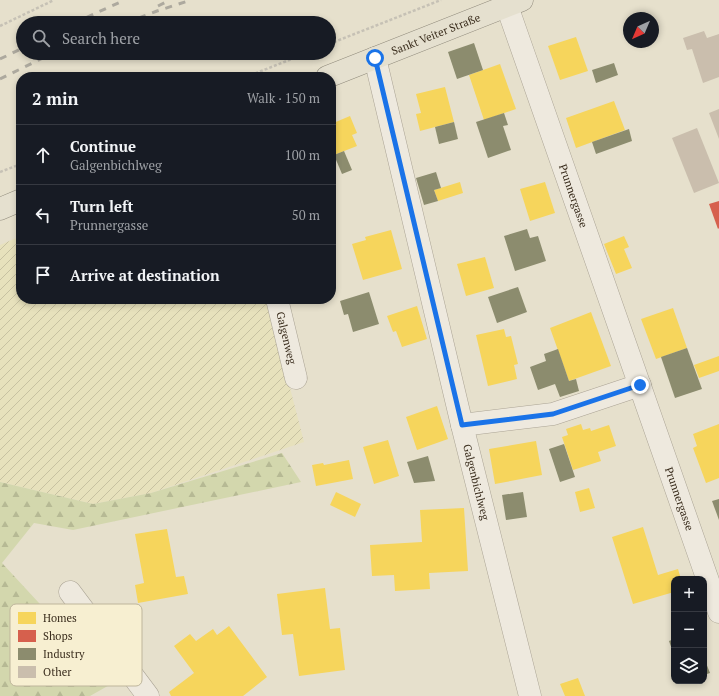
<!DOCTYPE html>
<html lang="en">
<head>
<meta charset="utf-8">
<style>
  body { margin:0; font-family:"PT Serif",serif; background:#242831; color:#f1f3f6 }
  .controls { position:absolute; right:12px; bottom:12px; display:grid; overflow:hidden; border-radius:8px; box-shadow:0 2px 6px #0003 }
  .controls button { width:36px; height:36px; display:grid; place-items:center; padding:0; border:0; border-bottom:1px solid #363941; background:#171b24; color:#f1f3f6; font:20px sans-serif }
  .compass { position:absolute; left:623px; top:12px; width:36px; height:36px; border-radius:50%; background:#171b24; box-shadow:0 2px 6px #0003; rotate:224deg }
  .stop { position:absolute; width:12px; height:12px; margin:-9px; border:3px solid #1a73e8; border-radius:50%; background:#fff }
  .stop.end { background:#1a73e8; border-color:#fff; box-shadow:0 1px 4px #0008 }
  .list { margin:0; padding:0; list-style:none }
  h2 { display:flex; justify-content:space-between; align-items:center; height:52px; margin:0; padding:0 16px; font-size:17px }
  h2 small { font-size:13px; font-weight:400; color:#9ea1a6 }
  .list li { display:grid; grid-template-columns:26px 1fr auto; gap:12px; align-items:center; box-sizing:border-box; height:60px; padding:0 16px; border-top:1px solid #363941 }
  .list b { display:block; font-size:15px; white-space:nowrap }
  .list p { margin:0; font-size:13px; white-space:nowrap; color:#9ea1a6 }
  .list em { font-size:13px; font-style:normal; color:#9ea1a6 }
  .icon { flex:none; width:22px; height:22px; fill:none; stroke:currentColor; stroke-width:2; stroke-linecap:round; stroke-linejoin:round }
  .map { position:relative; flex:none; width:719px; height:696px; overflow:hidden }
  .search { position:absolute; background:#171b24; box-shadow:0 2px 6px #0003; left:16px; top:16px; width:320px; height:44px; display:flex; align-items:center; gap:10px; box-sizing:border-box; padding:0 14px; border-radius:22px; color:#9ea1a6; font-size:15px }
  .panel { position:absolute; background:#171b24; box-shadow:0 2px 6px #0003; left:16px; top:72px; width:320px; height:232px; border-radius:16px }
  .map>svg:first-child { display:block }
</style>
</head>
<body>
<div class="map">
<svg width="719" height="696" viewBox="0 0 719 696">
  <defs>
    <pattern id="farmland-furrows" width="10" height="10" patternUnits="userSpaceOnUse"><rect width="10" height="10" fill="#e7e1bc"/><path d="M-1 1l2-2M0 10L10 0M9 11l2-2" fill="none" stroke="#c7c1a1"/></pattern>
    <pattern id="forest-firs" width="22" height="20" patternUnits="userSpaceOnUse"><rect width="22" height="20" fill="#d3d7ad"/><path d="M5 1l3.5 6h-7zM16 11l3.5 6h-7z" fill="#b6b994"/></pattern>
  </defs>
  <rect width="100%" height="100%" fill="#e6e0cc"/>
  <path fill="url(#farmland-furrows)" d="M21 236V299H267L304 442 151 493 93 504 0 482V245Z"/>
  <path fill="url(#forest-firs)" d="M282 453 301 482 73 530 34 523 2 563 113 683 90 696H0V482L93 504 151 493Z"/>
  <g fill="#f6d55c">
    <path d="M576 37 588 71 560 80 548 46Z"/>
    <path d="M500 64 516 109 484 120 469 75Z"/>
    <path d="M445 87 454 122 420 131 416 114 421 113 416 94Z"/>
    <path d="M614 101 625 130 576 148 566 118Z"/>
    <path d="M350 116 357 133 352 135 357 146 334 155 331 147V124Z"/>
    <path d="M460 182 463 193 438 201 434 190Z"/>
    <path d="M545 182 555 213 530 221 520 189Z"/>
    <path d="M391 230 402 269 363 280 352 244 366 240 365 237Z"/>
    <path d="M624 236 629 247 624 249 632 268 616 274 604 244Z"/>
    <path d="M485 257 494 288 466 296 457 264Z"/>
    <path d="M417 306 427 339 402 347 396 331 393 332 387 316Z"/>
    <path d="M673 308 687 348 656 359 641 319Z"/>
    <path d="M591 312 611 366 569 381 550 328Z"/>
    <path d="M504 329 506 337 511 336 518 364 514 365 517 379 488 386 476 335Z"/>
    <path d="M719 356V371L699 378 694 365Z"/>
    <path d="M437 406 448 439 417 450 406 417Z"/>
    <path d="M581 424 583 430 590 428 591 431 609 425 616 446 598 452 601 461 573 470 562 437 568 435 566 429Z"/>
    <path d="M719 424V478L706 483 693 448 697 446 693 434Z"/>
    <path d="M388 440 399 476 374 484 363 447Z"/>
    <path d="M536 441 542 475 495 484 489 449Z"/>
    <path d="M349 460 353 479 316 486 312 465 323 463 324 465Z"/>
    <path d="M589 488 595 508 580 512 575 492Z"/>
    <path d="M336 492 361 504 355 517 330 505Z"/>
    <path d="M464 508 468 571 429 573 430 589 395 591 394 575 372 576 370 545 422 542 420 510Z"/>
    <path d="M643 527 658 575 678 569 681 579H674V592L633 604 612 537Z"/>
    <path d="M167 529 176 577 184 576 188 594 138 603 135 585 144 583 135 534Z"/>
    <path d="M325 588 330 629 340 628 345 670 299 676 293 634 282 635 277 594Z"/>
    <path d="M229 626 267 677 243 696H171L169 692 194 673 174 646 190 634 196 641 213 629 217 635Z"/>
    <path d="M578 678 585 696H565L560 684Z"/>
  </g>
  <path fill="#d6604d" d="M719 201V228L718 229 709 204Z"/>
  <g fill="#8c8c6e">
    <path d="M474 43 483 70 457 79 448 52Z"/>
    <path d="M614 63 618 75 596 83 592 70Z"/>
    <path d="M504 113 508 125 503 126 511 150 488 158 476 122Z"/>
    <path d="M454 122 458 139 439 144 435 127Z"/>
    <path d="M629 129 632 141 596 154 592 142Z"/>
    <path d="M344 151 352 170 342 174 334 155Z"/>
    <path d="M436 172 441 188 434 190 438 201 424 205 416 178Z"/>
    <path d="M527 229 530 238 538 236 546 261 515 271 504 236Z"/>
    <path d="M518 287 527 312 497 323 488 297Z"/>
    <path d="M369 292 379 324 353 332 348 314 344 315 340 301Z"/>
    <path d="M687 348 702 389 675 398 661 357Z"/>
    <path d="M558 349 569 381 576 379 579 391 560 397 555 384 538 390 530 367 546 361 544 354Z"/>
    <path d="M564 444 575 477 560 482 549 449Z"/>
    <path d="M428 456 435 481 414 483 407 462Z"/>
    <path d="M523 492 527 517 506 520 502 495Z"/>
    <path d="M719 499V520L712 501Z"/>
    <path d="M674 639V655L669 641Z"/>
    <path d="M704 658 710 673 704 675Z"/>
  </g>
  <g fill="#cabead">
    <path d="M704 31 707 38 719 34V77L703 83 692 49 687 50 683 38Z"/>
    <path d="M719 109V139L709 113Z"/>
    <path d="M697 128 719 183 694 193 672 138Z"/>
  </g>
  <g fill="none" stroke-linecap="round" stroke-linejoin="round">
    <g stroke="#aba495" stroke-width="23">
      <g id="minor">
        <path id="s1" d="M507 6 719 612"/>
        <path id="s2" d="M375 58 462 425 530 696"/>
        <path id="s3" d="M277 299 296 378"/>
        <path d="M462 425 553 414 640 385"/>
        <path d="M70 592 148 696"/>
      </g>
    </g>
    <g stroke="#908a7c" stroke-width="23">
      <g id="major">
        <path id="s4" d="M327 77 522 0"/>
        <path d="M0 209 21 200"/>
      </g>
    </g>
    <g stroke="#c6c1b5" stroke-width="2.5" stroke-dasharray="3 2" stroke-linecap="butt">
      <path d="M0 26 54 0"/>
      <path d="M329 44 441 0"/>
      <path d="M246 77 307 53"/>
      <path d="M0 172 21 164"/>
    </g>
    <use href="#minor" stroke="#eee9de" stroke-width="22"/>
    <use href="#major" stroke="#e5e0cf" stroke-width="22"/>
    <g stroke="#ada99e" stroke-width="3" stroke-dasharray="7 7" stroke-linecap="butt">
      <path d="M158 6 170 0"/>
      <path d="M74 23 125 0"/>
      <path d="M126 23 157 11 191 0"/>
      <path d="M0 59 23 48"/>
      <path d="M0 79 53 53"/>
    </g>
  </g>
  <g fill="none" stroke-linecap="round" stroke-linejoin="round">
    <path stroke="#1a73e8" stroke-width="5" d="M375 58 462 425 553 414 640 385"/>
  </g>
  <g text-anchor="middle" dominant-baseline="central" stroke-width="4" stroke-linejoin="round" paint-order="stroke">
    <g font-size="11" fill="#3a2d1d" stroke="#f7efd1">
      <text stroke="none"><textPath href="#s4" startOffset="117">Sankt Veiter Straße</textPath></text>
      <text stroke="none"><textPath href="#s1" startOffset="201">Prunnergasse</textPath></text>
      <text stroke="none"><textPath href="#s3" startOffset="40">Galgenweg</textPath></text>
      <text stroke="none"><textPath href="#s2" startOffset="436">Galgenbichlweg</textPath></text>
      <text stroke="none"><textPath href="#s1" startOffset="522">Prunnergasse</textPath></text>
    </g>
  </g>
  <rect x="10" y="604" width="132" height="82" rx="6" fill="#f7efd1" stroke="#beb59b" stroke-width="1"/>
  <rect x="18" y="612" width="18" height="12" fill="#f6d55c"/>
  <rect x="18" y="630" width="18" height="12" fill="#d6604d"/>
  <rect x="18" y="648" width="18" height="12" fill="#8c8c6e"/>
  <rect x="18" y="666" width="18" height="12" fill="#cabead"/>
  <g font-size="11" fill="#3a2d1d">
    <text x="43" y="622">Homes</text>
    <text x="43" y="640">Shops</text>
    <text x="43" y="658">Industry</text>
    <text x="43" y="676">Other</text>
  </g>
</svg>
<div class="controls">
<button>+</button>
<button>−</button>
<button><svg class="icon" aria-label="layers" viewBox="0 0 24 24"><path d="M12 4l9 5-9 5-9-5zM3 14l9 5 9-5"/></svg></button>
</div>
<svg class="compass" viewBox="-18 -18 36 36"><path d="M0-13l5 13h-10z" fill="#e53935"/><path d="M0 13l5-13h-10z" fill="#9ea1a6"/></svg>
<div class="stop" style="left:375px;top:58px"></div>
<div class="stop end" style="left:640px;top:385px"></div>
<div class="search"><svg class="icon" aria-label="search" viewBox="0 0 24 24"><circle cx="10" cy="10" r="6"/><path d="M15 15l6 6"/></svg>Search here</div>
<section class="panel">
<h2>2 min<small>Walk · 150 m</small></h2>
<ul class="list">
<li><svg class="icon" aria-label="ahead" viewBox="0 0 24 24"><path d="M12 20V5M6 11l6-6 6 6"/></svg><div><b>Continue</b><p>Galgenbichlweg</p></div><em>100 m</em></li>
<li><svg class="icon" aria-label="left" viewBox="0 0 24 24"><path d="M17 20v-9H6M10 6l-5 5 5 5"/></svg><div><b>Turn left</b><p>Prunnergasse</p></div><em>50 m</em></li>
<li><svg class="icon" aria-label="arrive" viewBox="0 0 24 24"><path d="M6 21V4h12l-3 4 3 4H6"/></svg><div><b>Arrive at destination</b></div></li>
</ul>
</section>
</div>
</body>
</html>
